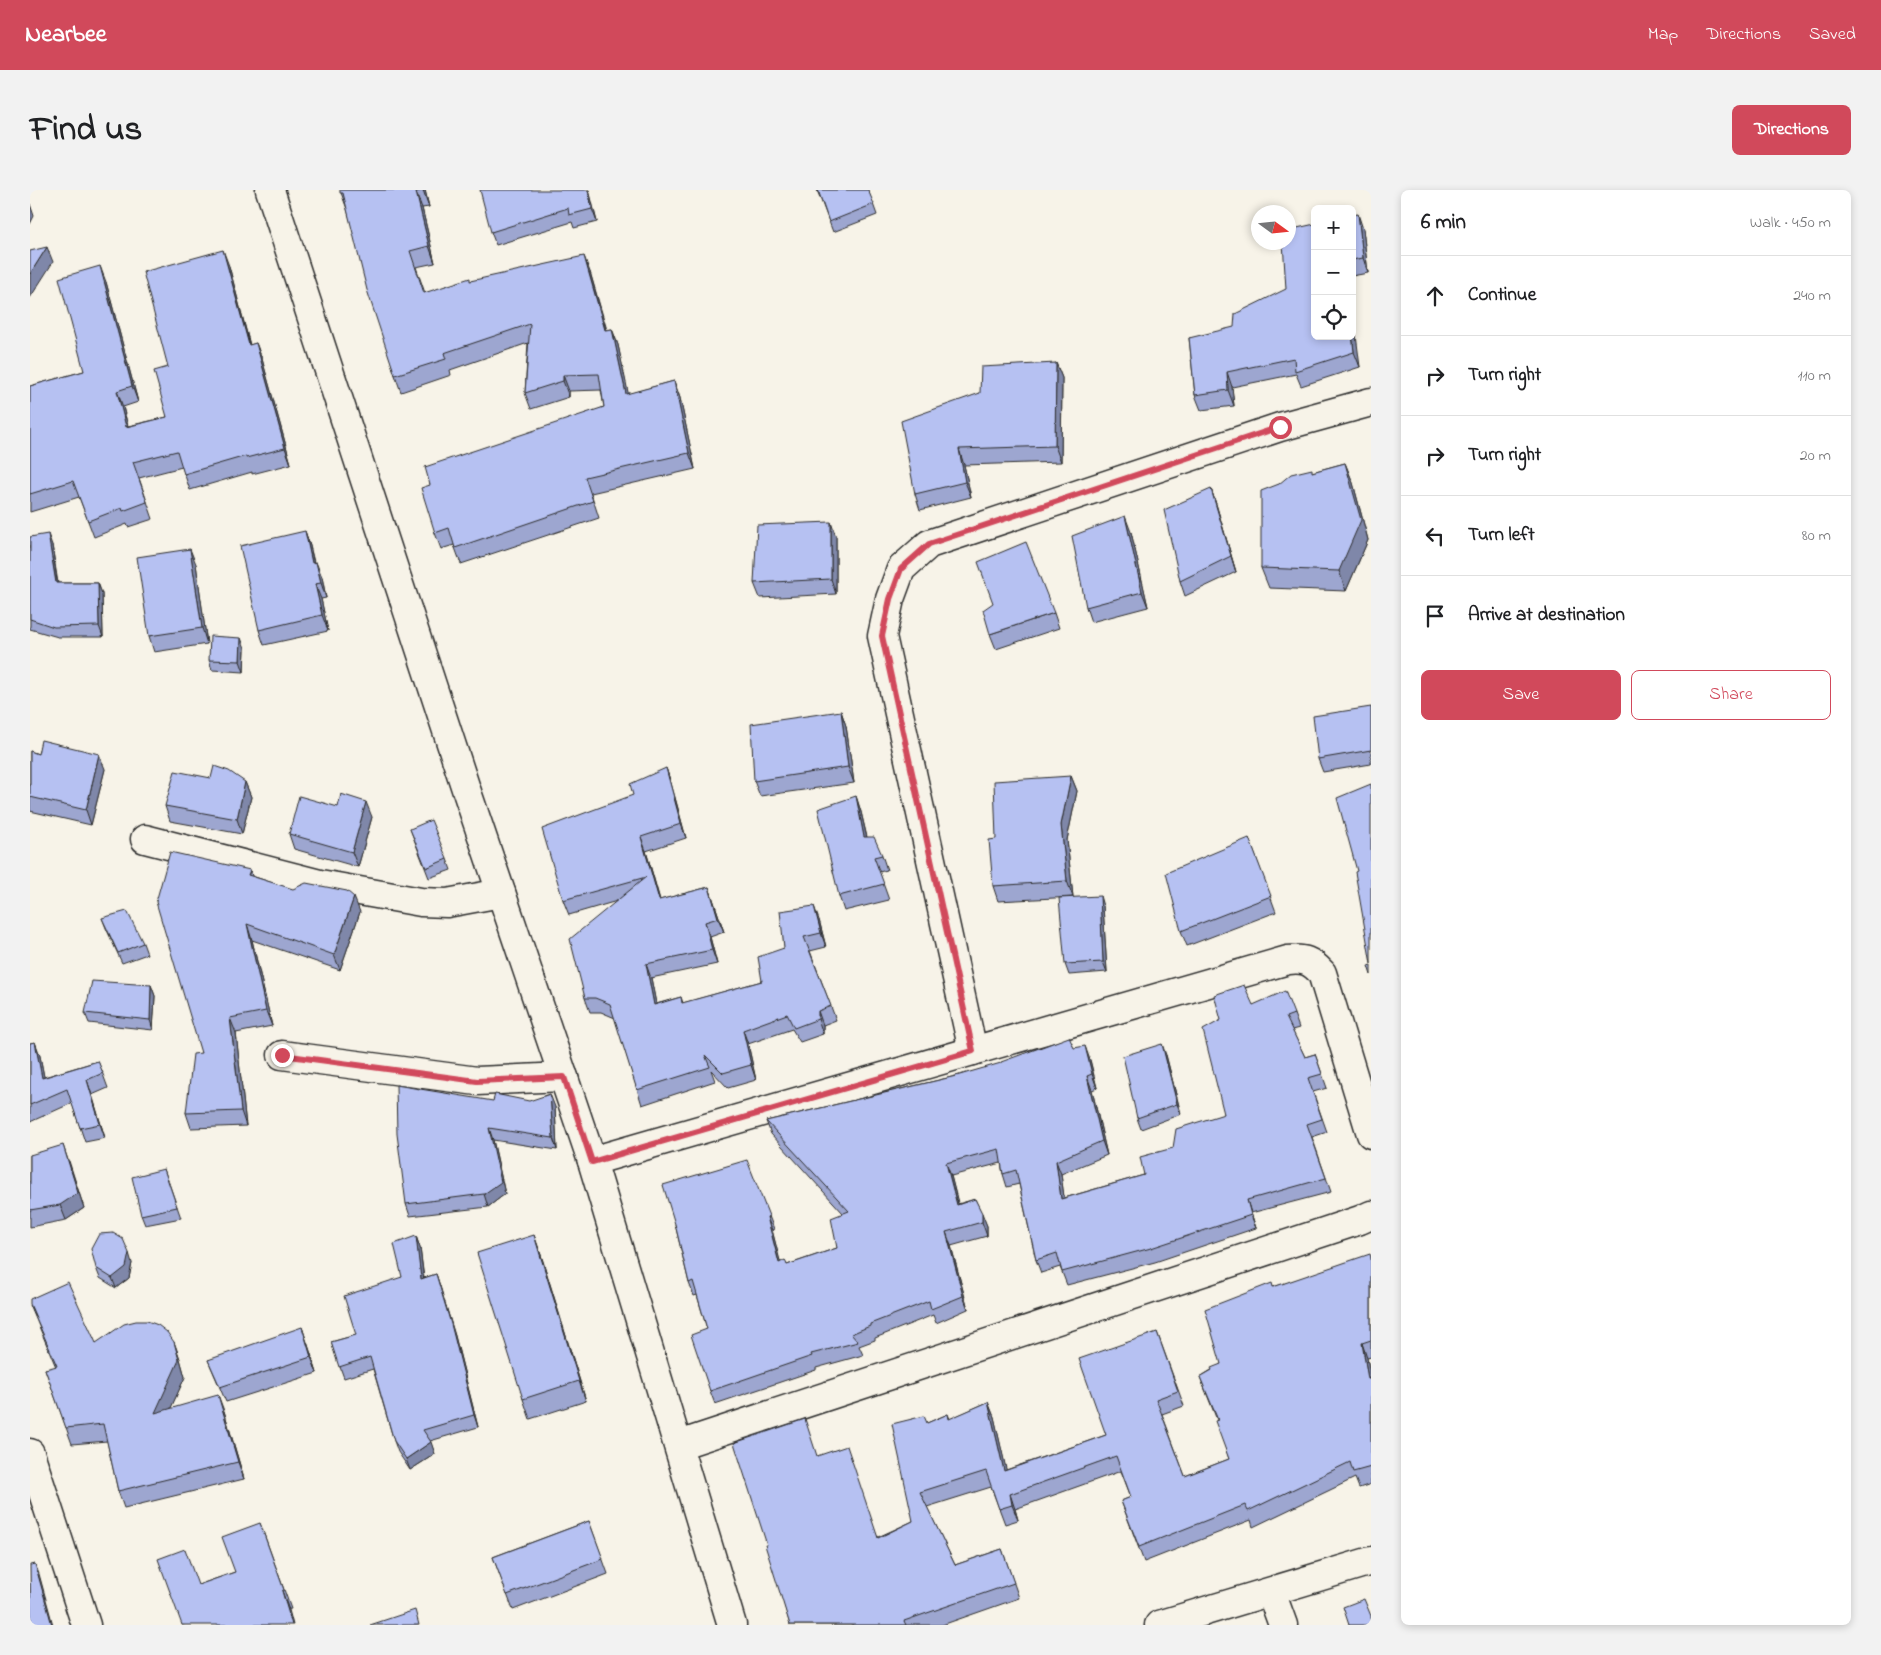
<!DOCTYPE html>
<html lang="en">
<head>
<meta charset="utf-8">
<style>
  body { margin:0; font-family:"Indie Flower",sans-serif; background:#f2f2f2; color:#202124 }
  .controls { position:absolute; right:15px; top:15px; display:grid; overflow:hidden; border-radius:8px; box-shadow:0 2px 8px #0003 }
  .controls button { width:45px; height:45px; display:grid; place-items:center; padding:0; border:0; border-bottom:1px solid #e0e0e0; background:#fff; color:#202124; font:25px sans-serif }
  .compass { position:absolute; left:1221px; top:15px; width:45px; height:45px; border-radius:50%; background:#fff; box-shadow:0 2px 8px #0003; rotate:105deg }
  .stop { position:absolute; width:15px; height:15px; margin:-11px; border:4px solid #d1495b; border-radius:50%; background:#fff }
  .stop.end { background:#d1495b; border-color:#fff; box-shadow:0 1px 5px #0008 }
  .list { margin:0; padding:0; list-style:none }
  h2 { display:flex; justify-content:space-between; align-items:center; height:65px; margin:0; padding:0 20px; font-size:21px }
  h2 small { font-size:16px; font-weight:400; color:#757577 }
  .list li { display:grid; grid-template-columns:32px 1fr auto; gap:15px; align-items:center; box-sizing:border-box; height:80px; padding:0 20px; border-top:1px solid #e0e0e0 }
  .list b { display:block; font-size:19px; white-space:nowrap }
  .list em { font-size:16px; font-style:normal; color:#757577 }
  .actions { display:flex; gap:10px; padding:15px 20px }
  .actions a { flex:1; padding:11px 0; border:1px solid #d1495b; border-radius:8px; text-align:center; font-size:18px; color:#d1495b }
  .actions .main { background:#d1495b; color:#fff }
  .icon { flex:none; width:28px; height:28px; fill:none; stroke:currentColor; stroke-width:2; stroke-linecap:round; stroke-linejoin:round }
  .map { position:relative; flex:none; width:1341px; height:1435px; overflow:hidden; border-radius:8px }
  header { display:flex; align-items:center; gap:30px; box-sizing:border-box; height:70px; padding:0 25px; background:#d1495b; color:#fff }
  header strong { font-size:24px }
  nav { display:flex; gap:28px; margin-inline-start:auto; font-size:18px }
  .intro { display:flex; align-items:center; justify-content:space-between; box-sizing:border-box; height:120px; padding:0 30px }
  h1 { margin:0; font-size:35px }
  .button { padding:12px 22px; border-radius:8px; background:#d1495b; color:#fff; font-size:18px; font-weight:700 }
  main { display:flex; gap:30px; padding:0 30px }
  aside { flex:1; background:#fff; border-radius:8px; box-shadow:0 2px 8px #0003 }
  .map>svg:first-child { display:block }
</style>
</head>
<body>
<header>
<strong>Nearbee</strong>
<nav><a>Map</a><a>Directions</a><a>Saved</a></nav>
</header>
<div class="intro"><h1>Find us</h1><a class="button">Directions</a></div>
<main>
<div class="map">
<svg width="1341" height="1435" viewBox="0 0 1341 1435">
  <rect width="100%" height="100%" fill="#f7f3e8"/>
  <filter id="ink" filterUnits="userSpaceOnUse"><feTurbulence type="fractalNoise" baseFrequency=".02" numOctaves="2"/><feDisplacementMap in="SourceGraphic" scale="10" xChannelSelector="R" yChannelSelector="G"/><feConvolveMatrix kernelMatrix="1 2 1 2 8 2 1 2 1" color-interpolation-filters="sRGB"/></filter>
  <g filter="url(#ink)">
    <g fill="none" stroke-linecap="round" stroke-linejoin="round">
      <g stroke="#2b2b2b" stroke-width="31">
        <g id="minor">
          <path d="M240 0 436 599 562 971 702 1435"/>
          <path d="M115 649 290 694 391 712 417 713 471 703"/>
          <path d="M943 861 852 446 860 409 871 379 899 354 1250 237 1341 212"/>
          <path d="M252 865 447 891 534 887"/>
          <path d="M562 971 1258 770C1274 768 1281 771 1292 783L1341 944"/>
          <path d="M649 1255 1330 1030 1341 1025"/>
          <path d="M0 1263 56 1435"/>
          <path d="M1241 1402 1253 1435"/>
          <path d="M1129 1435 1341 1371"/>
        </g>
      </g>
      <use href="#minor" stroke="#f7f3e8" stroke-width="28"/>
    </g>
    <g fill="#9da6d0" stroke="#2b2b2b">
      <path d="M310 0H395L399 17 392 18 405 73 386 77 395 103 441 91 560 82 577 140 582 139 588 155 598 204 644 191 650 208 665 279 561 303 569 328 431 374 424 355 411 359 405 343 400 295 574 217 571 200 539 201V207L501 219 495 203 498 153 420 180 421 185 371 202 365 185 317 19Z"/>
      <path d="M559 0 567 32 544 38 542 32 466 55 461 42Z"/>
      <path d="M787 0H838L847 25 803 42Z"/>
      <path d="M1322 25 1333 39 1338 83 1322 86Z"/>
      <path d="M199 76 220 155 226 153 232 169 261 274 222 284V282L160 300 152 277 109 288 123 329 98 337 97 334 64 347 49 307 0 322V196L54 181 76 92 108 212 93 217 98 236 137 227 138 177Z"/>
      <path d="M1322 146 1330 177 1271 196 1266 184 1202 197 1204 216 1171 220 1165 205 1159 148Z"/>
      <path d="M1026 173 1032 188 1031 272 934 275 941 307 890 320 885 304 950 203Z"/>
      <path d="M1315 273 1323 293 1338 350 1316 401 1239 398 1231 378 1249 294 1282 282Z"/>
      <path d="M1181 299 1186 314 1206 382 1155 406 1150 391Z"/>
      <path d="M275 341 280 356 284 372 292 387 296 408 291 409 298 441 234 455 229 440Z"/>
      <path d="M1101 342 1118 417 1061 432 1056 417Z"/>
      <path d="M0 347 22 355 28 393H68L72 404 73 447H28L0 439Z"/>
      <path d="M806 347V404L730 408 724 393Z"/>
      <path d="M166 374 177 454 124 462 119 446Z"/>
      <path d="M1024 423 1029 438 966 459 960 444Z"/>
      <path d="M215 458 214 482 182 480 179 470Z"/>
      <path d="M1341 517V574L1293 582 1288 569Z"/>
      <path d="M811 521 816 536 824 593 730 606 724 591Z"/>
      <path d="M0 561 8 564 75 579 61 635 0 621Z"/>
      <path d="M636 578 641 593 656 648 616 661 630 710 679 697 694 742 680 747 687 774 621 788 626 814 651 807 653 813 732 791 754 758 789 730 796 757 780 761 806 830 793 835V844L770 852 762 839 718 854 726 890 698 898 681 880 685 891 612 915 585 828 571 822H560L555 808 587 711 539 725 533 710 603 605Z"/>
      <path d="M1041 586 1047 601 1037 650 1043 707 968 711 963 696Z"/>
      <path d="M181 588 215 592 221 607 212 644 140 631 135 616Z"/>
      <path d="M826 606 831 622 837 647 852 665 857 680 849 682 859 710 814 721 809 706Z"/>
      <path d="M308 617 342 627 328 677 264 659 259 644Z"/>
      <path d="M380 639 417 669 421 680 399 688Z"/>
      <path d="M1219 648 1246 722 1157 756 1151 741Z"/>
      <path d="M220 680 222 686 330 722 310 780 222 750 242 836 206 843 216 936 161 938 156 923 171 863Z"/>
      <path d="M1073 716 1077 782 1039 785 1035 774Z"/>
      <path d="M72 728 113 753 117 764 92 773 76 738Z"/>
      <path d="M121 795 125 806 123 840 59 833 55 823Z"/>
      <path d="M1223 815 1264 824 1269 838 1262 840 1275 867 1285 864 1297 898 1283 902 1297 942 1282 947 1301 1002 1221 1023 1226 1038 1125 1072 1037 1095 1030 1077 1011 1083 1006 1070 989 994 977 997 973 984 971 973 921 986 928 1014 945 1009 957 1036V1046L921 1056 938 1119 906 1133 903 1125 845 1148V1150L829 1156 833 1165 786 1178V1180L685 1214 680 1201 677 1139 667 1105 664 1106 659 1093 645 1034 739 1026 744 1039 742 1040 750 1072 757 1075 807 1058 813 1023 741 944 736 931 1044 858 1060 870 1067 898 1062 900 1077 965 1031 984 1034 1008 1114 985 1143 958 1194 924Z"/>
      <path d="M5 852 10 866 14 887 68 871 78 898 62 905 75 948 55 952 42 913 0 932V853Z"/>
      <path d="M1136 865 1151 924 1111 939 1107 928Z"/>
      <path d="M463 911 525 917 527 960 463 950 475 1004 458 1017 380 1026 376 1014Z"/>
      <path d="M0 965 39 971 54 1018 36 1030 0 1037Z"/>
      <path d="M134 979 151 1028 115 1035 111 1025Z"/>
      <path d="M504 1045 511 1065 556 1211 500 1229 493 1209Z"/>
      <path d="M386 1046 390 1058 394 1088 406 1084 410 1096 425 1146 448 1237 400 1251 405 1264 380 1280 368 1262 364 1251 343 1179 314 1188 301 1152 326 1145 372 1087Z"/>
      <path d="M1341 1067V1167L1337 1168 1341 1188V1294L1329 1298 1325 1288 1223 1337 1221 1330 1114 1372 1091 1311 1101 1307 1091 1281 985 1319 988 1330 975 1334 961 1297 897 1317 925 1375 972 1359 989 1408 912 1435H760L737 1355 788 1266 848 1347 883 1331 897 1233 918 1224 920 1229 958 1212 964 1227 976 1280 1076 1245 1127 1142 1154 1216 1132 1224 1155 1286 1199 1269 1187 1230 1170 1187 1191 1174 1243 1097Z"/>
      <path d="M102 1073 99 1088 86 1098 70 1088 66 1078Z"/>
      <path d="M0 1115 66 1153 144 1152 150 1169 155 1187 140 1219 194 1221 214 1289 94 1318 88 1301 77 1251 42 1254 15 1179 26 1177Z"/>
      <path d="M277 1152 287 1183 196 1212 178 1170Z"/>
      <path d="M559 1331 578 1384 483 1420 463 1367Z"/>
      <path d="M230 1333 261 1419 152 1435 168 1395 205 1382Z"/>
    </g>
    <g fill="#7f87a9" stroke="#2b2b2b">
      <path d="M393 0H395L399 17Z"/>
      <path d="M558 0H559L567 32 562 19Z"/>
      <path d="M386 2 392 18 405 73 399 56Z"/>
      <path d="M0 14 4 26 0 34Z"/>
      <path d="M1328 24 1333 39 1338 83 1333 68Z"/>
      <path d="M17 57 23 72 0 108V84Z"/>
      <path d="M193 60 199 76 224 171 219 155Z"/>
      <path d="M554 66 560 82 581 157 575 140Z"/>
      <path d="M70 76 76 92 108 212 102 196Z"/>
      <path d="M1322 113 1330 177 1324 162 1322 144Z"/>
      <path d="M582 139 588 155 602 221 596 204Z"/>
      <path d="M226 153 232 169 261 274 255 258Z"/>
      <path d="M1026 173 1032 188 1031 272 1025 256Z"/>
      <path d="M1197 182 1202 197 1204 216 1198 200Z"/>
      <path d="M533 185 539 201V207L533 191Z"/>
      <path d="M644 191 650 208 665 279 659 263Z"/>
      <path d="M87 201 93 217 102 253 96 237Z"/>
      <path d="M929 259 934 275 941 307 935 292Z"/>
      <path d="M1315 273 1323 293 1338 350 1316 401 1309 381Z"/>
      <path d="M1181 299 1186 314 1206 382 1201 366Z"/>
      <path d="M1095 326 1101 342 1118 417 1112 402Z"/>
      <path d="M801 332 806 347V404L801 389Z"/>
      <path d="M275 341 280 356 287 388 282 373Z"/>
      <path d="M18 344 22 355 29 404 26 393Z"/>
      <path d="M160 359 166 374 177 454 172 438Z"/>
      <path d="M286 372 292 387 296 408 291 393Z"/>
      <path d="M68 393 72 404 73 447 69 436Z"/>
      <path d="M285 394 291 409 298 441 292 425Z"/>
      <path d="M211 448 215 458 214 482 210 471Z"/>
      <path d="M811 521 816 536 824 593 818 577Z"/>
      <path d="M69 564 75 579 61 635 56 620Z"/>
      <path d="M636 578 641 593 656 648 651 634Z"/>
      <path d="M1041 586 1047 601 1037 650 1043 707 1037 691 1031 635Z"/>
      <path d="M215 592 221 607 212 644 207 629Z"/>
      <path d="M826 606 831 622 840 662 834 647Z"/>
      <path d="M336 612 342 627 328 677 322 662Z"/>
      <path d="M611 647 616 661 634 725 629 710Z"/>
      <path d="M679 697 694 742 688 728Z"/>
      <path d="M1070 706 1073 716 1077 782 1073 772Z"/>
      <path d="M324 707 330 722 310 780 304 765Z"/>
      <path d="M784 716 789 730 796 757 791 743Z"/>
      <path d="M675 732 680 747 687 774 682 760Z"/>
      <path d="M217 734 222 750 242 836 236 821Z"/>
      <path d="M616 774 621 788 629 829 624 815Z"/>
      <path d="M121 795 125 806 123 840 120 830Z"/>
      <path d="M788 821 793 835V844L788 829Z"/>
      <path d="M200 828 206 843 216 936 211 921Z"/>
      <path d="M713 840 718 854 726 890 721 875Z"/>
      <path d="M5 852 10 866 17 902 12 888Z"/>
      <path d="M1132 854 1136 865 1151 924 1147 914Z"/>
      <path d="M1055 856 1060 870 1067 898 1062 884Z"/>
      <path d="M1057 886 1062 900 1077 965 1072 951Z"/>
      <path d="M57 890 62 905 75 948 70 934Z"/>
      <path d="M520 904 525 917 527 960 523 948Z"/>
      <path d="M459 938 463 950 475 1004 458 1017 454 1004Z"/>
      <path d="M33 955 54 1018 36 1030 30 1015Z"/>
      <path d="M1026 971 1031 984 1036 1022 1031 1009Z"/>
      <path d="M916 973 921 986 932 1028 927 1015Z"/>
      <path d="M1217 1010 1221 1023 1226 1038 1221 1025Z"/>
      <path d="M952 1023 957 1036V1046L952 1032Z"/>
      <path d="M737 1027 742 1040 754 1086 749 1073Z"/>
      <path d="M916 1042 921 1056 938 1119 933 1106Z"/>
      <path d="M504 1045 511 1065 556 1211 549 1191Z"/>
      <path d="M386 1046 390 1058 395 1100 391 1089Z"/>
      <path d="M99 1063 102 1073 99 1088 86 1098 82 1088Z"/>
      <path d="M406 1084 425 1146 448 1237 444 1225Z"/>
      <path d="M272 1137 277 1152 287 1183 281 1167Z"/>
      <path d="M144 1152 150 1169 155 1187 131 1240 125 1223Z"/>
      <path d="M1332 1153 1337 1168 1341 1188 1338 1189Z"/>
      <path d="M188 1205 194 1221 214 1289 208 1272Z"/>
      <path d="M958 1212 964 1227 980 1296 974 1281Z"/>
      <path d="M401 1252 405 1264 380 1280 376 1269Z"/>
      <path d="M980 1304 985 1319 988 1330 982 1315Z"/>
      <path d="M5 1374 9 1384 23 1435H22Z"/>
      <path d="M252 1401 259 1420 263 1435H262Z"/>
    </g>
    <g fill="#b6c1f2" stroke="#2b2b2b">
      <path d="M310 0H393L386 2 399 56 380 61 394 103 440 88V91L554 66 575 140 582 139 596 204 644 191 659 263 555 287 563 311 425 358 419 338 405 343 391 298 400 295 395 277 574 217 569 184 533 185V191L495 203 500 134 414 163 416 169 365 185 337 100 313 3H310Z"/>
      <path d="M450 0H558L562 19 539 25 538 18 461 42Z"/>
      <path d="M788 0H838L844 14 799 32Z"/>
      <path d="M1328 24 1333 68 1322 70V25Z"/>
      <path d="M1285 34V146H1322V144L1324 162 1265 181 1264 168 1197 182 1198 200 1165 205 1159 148 1204 137 1205 124 1256 99 1253 52H1258V40Z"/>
      <path d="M17 57 0 84V61Z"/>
      <path d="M193 60 219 155 226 153 255 258 216 268V266L154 284 147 261 103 272 117 312 93 321 92 318 58 331 43 291 0 304V196L54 181 29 88 70 76 102 196 87 201 96 237 137 227 124 181 138 177 113 82Z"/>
      <path d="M1026 173 1025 256 929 259 935 292 885 304 871 231 950 203 951 177Z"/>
      <path d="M1315 273 1331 330 1309 381 1231 378V301L1249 294 1261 284 1282 279V282Z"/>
      <path d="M1181 299 1201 366 1150 391 1134 320Z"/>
      <path d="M1095 326 1112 402 1056 417 1042 346Z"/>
      <path d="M801 332V389L724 393 727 335Z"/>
      <path d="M275 341 282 373 286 372 291 393 285 394 292 425 229 440 210 356Z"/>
      <path d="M18 344 26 393H68L69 436 24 437 0 429V347Z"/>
      <path d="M996 352 1024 423 960 444 953 420 963 413 948 372Z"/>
      <path d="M160 359 172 438 119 446 107 367Z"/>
      <path d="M180 446 211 448 210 471 179 470Z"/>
      <path d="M1341 517V560L1288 569 1283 526Z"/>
      <path d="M811 521 818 577 724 591 721 534Z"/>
      <path d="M11 550 69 564 56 620 0 607V561L8 564Z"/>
      <path d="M184 576 199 581 215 592 207 629 135 616 145 581 181 588Z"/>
      <path d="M636 578 651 634 611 647 629 710 679 697 688 728 675 732 682 760 616 774 624 815 651 807 652 813 732 791 728 767 754 758 750 721 784 716 791 743 774 747 801 816 788 821V829L764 838 757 824 713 840 721 875 693 883 675 865 680 877 607 900 580 814 565 808H555L540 749 616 687 533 710 512 639 603 605 600 594Z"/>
      <path d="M1041 586 1031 635 1037 691 963 696 959 650 966 649 964 591Z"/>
      <path d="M1341 594V774L1325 682 1327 681 1307 608Z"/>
      <path d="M311 604 336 612 322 662 259 644 269 606 308 617Z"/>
      <path d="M826 606 834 647H844L852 665 844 667 854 694 809 706 788 619Z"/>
      <path d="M401 630 417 669 396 678 380 639Z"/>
      <path d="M1219 648 1241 706 1151 741 1136 683Z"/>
      <path d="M140 662 220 680 218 685 263 699 276 693 317 701 324 707 304 765 217 734 236 821 200 828 211 921 156 923 163 864 171 863 126 712Z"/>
      <path d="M1070 706 1073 772 1035 774 1029 708Z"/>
      <path d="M97 721 113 753 88 763 72 728Z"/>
      <path d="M1341 775V785L1338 776Z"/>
      <path d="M62 791 121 795 120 830 55 823Z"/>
      <path d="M1214 795 1223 815 1255 801 1264 824 1256 827 1275 867 1285 864 1292 884 1278 888 1292 929 1277 934 1296 988 1217 1010 1221 1025 1121 1058 1032 1082 1027 1063 1006 1070 986 980 973 984 969 959 916 973 927 1015 945 1009 952 1023V1032L916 1042 933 1106 901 1119 899 1111 840 1134V1136L821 1144 828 1152 781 1164 782 1166 680 1201 661 1145 677 1139 663 1091 659 1093 645 1034 633 995 717 970 739 1026 737 1027 749 1073 755 1070 757 1075 807 1058 801 1028 819 1021 736 931 926 886 971 873V872L1039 847 1044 858 1055 856 1062 884 1057 886 1072 951 1026 971 1031 1009 1114 985 1110 967 1143 958 1146 939 1194 924 1173 840 1191 830 1184 805Z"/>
      <path d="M5 852 12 888 68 871 73 883 57 890 70 934 50 938 37 899 0 915V853Z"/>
      <path d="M1132 854 1147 914 1107 928 1093 866Z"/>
      <path d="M366 895 463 911 465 904 499 911 520 904 523 948 459 938 471 992 454 1004 376 1014 367 944Z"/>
      <path d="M33 955 48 1003 30 1015 0 1020V965Z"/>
      <path d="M134 979 147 1017 111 1025 102 987Z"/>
      <path d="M83 1043 93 1049 99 1063 96 1077 82 1088 66 1078 61 1059 69 1044Z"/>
      <path d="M504 1045 549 1191 493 1209 447 1063Z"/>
      <path d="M386 1046 391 1089 406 1084 421 1134 444 1225 393 1240 401 1252 376 1269 364 1251 340 1167 309 1177 301 1152 326 1145 314 1106 372 1087 364 1054Z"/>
      <path d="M1340 1064 1341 1068V1150L1332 1153 1338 1189H1341V1277L1323 1282 1320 1272 1218 1321 1215 1315 1109 1357 1091 1311 1101 1307 1086 1266 980 1304 982 1315 969 1319 956 1281 890 1302 925 1375 972 1359 984 1393 874 1431 876 1435H760L735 1355H737L704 1253 775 1229 787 1266 817 1256 848 1348 883 1331 862 1234 894 1226 897 1233 918 1224 919 1229 958 1212 974 1281 1076 1245 1049 1169 1127 1142 1148 1201 1126 1209 1155 1286 1199 1269 1185 1231 1188 1230 1170 1187 1182 1180 1181 1178 1191 1174 1175 1119 1242 1093 1243 1097Z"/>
      <path d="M38 1092 66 1153 94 1134 106 1131H117L128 1135 137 1142 144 1152 149 1170 125 1223 188 1205 208 1272 88 1301 73 1234 36 1238 15 1179 27 1176 0 1114V1109Z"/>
      <path d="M272 1137 281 1167 190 1197 178 1170Z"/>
      <path d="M559 1331 573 1369 477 1405 463 1367Z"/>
      <path d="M230 1333 254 1400 252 1401 262 1435H152L128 1369 155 1359 168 1395 205 1382 192 1347Z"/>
      <path d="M5 1374 22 1435H1L0 1375Z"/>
      <path d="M1334 1409 1341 1426V1435H1319L1313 1417Z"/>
      <path d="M385 1420 389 1435H340Z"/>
    </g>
  </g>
  <g fill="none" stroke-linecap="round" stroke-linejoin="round" filter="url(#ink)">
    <path stroke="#d1495b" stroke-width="6" d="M252 865 447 891 534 887 562 972 943 861 852 446 860 409 871 379 899 354 1250 237"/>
  </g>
</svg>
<div class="controls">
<button>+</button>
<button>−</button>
<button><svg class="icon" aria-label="locate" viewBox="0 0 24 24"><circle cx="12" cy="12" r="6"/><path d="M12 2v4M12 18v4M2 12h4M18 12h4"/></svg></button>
</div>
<svg class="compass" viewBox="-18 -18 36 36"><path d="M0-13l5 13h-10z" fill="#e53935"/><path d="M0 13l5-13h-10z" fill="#757577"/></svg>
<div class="stop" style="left:1250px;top:237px"></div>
<div class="stop end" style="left:252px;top:865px"></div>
</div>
<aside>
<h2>6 min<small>Walk · 450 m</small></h2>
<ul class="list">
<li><svg class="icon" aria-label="ahead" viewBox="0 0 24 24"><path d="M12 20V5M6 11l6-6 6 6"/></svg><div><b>Continue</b></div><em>240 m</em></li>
<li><svg class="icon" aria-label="right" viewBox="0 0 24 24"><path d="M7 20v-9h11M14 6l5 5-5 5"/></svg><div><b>Turn right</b></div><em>110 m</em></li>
<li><svg class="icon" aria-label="right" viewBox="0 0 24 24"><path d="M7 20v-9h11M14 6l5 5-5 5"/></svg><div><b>Turn right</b></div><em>20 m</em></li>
<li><svg class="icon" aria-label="left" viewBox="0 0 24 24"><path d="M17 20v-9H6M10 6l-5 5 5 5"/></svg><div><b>Turn left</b></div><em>80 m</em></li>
<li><svg class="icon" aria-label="arrive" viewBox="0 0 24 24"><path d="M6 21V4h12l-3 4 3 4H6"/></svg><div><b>Arrive at destination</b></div></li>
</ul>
<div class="actions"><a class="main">Save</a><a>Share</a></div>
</aside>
</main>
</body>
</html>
